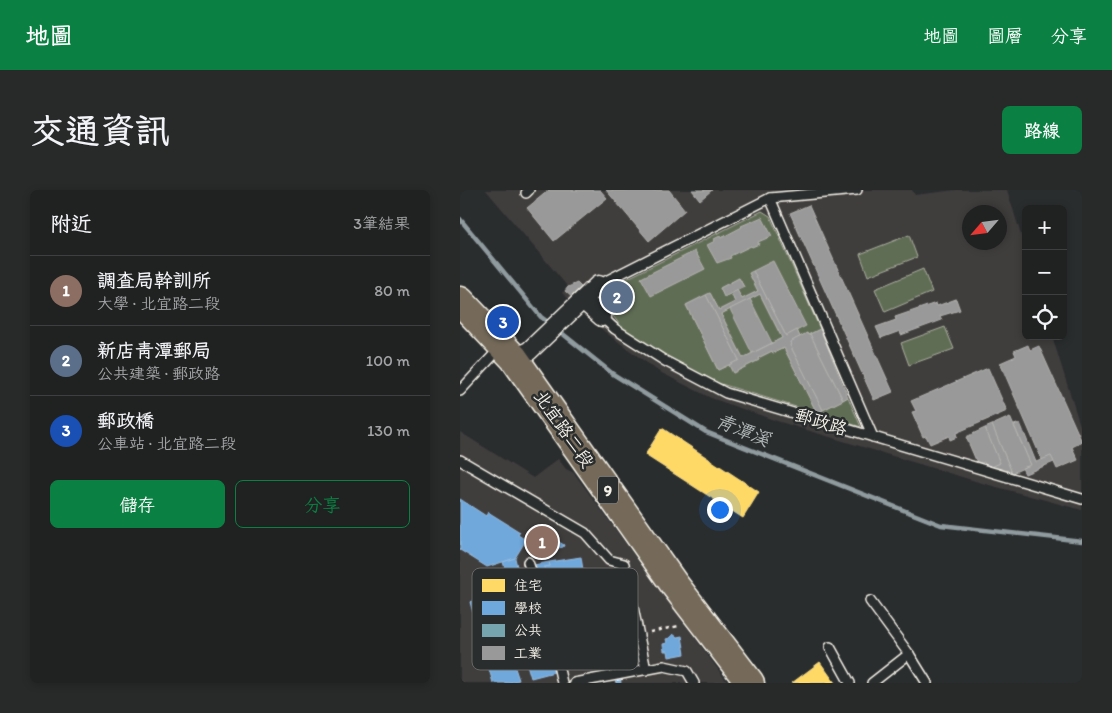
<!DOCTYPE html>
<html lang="zh-TW">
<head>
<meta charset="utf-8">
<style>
  body { margin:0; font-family:Itim,"LXGW WenKai TC",sans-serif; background:#282a2a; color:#f1f3f6 }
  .controls { position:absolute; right:15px; top:15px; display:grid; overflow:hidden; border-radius:8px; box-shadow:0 2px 8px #0003 }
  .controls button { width:45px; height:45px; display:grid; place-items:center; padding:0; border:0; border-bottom:1px solid #3d3f40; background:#202222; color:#f1f3f6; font:25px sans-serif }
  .compass { position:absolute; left:502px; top:15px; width:45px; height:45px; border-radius:50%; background:#202222; box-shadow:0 2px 8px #0003; rotate:242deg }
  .you { position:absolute; left:259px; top:319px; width:18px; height:18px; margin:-12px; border:4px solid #fff; border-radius:50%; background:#1a73e8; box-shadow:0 0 0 8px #1a73e833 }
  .badge { display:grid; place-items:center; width:32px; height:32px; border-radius:50%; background:#0b8043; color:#fff; font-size:16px; font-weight:700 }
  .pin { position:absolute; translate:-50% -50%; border:2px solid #fff; box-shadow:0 1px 5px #0006 }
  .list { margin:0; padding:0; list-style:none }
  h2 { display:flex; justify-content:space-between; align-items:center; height:65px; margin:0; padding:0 20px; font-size:21px }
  h2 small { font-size:16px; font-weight:400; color:#a2a4a5 }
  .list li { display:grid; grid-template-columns:32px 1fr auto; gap:15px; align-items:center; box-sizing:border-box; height:70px; padding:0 20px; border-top:1px solid #3d3f40 }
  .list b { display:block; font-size:19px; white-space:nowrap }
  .list p { margin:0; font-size:16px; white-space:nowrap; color:#a2a4a5 }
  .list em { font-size:16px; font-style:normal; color:#a2a4a5 }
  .actions { display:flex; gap:10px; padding:15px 20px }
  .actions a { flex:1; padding:11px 0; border:1px solid #0b8043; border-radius:8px; text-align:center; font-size:18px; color:#0b8043 }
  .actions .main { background:#0b8043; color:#fff }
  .icon { flex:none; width:28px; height:28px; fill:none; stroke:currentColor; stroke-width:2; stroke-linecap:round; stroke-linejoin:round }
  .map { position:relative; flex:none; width:622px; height:493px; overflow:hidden; border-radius:8px }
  header { display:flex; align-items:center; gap:30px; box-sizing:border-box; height:70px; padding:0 25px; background:#0b8043; color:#fff }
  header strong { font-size:24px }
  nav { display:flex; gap:28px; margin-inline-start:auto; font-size:18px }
  .intro { display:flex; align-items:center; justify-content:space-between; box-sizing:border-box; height:120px; padding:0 30px }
  h1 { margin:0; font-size:35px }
  .button { padding:12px 22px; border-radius:8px; background:#0b8043; color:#fff; font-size:18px; font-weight:700 }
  main { display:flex; gap:30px; padding:0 30px }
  aside { flex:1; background:#202222; border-radius:8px; box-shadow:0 2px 8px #0003 }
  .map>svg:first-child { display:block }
</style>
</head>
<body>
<header>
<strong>地圖</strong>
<nav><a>地圖</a><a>圖層</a><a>分享</a></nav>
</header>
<div class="intro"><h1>交通資訊</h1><a class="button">路線</a></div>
<main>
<aside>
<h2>附近<small>3筆結果</small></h2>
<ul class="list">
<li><span class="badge" style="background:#8d6e63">1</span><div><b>調查局幹訓所</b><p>大學 · 北宜路二段</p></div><em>80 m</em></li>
<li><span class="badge" style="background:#5c6f8a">2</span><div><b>新店青潭郵局</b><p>公共建築 · 郵政路</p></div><em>100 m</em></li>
<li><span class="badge" style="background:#1a4fb4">3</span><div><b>郵政橋</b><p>公車站 · 北宜路二段</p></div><em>130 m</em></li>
</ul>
<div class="actions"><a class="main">儲存</a><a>分享</a></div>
</aside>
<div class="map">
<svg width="622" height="493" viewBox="0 0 622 493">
  <rect width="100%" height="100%" fill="#2a2d2e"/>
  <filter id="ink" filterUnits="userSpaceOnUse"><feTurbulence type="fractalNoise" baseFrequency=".02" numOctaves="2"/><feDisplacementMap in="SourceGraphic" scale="10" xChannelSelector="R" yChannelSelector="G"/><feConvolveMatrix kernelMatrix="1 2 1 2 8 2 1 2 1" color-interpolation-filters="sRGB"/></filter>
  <g filter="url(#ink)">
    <g fill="#403e3e" fill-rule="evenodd">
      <path d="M26 0H452L455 5 496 0H547L566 61V146H592L622 242V320L522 293 317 231 251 208 198 181 145 142 102 103 108 97ZM510 22H540V52H510Z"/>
      <path d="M0 242 73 288 98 269 106 279 114 283 268 493H0Z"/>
    </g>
    <g fill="#616d54" stroke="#aaaf9e">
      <path d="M302 21 310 26 360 139 348 145 347 143 340 147 337 140 289 83 298 101 282 109 277 100 284 97 279 88 260 98 264 106 271 103 275 112 259 120 250 103 226 115 258 180 269 175 273 183 299 170 298 168 312 161 313 163 324 158 357 223 388 207 401 237 258 193 207 167 162 138 148 119 170 109 164 97 143 108 144 100Z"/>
      <path d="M449 45 457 67 408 86 400 64Z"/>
      <path d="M463 79 472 102 425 122 415 99Z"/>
      <path d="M300 104 322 148 283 168 261 124Z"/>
      <path d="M485 137 494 159 449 175 441 153Z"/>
    </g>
    <g fill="#ffd966" stroke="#fce08d">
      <path d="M202 238 299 302 283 328 185 265Z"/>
      <path d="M360 472 375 493H332Z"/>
    </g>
    <g fill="#6fa8dc" stroke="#97bee0">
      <path d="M0 309 26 326 28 322 60 342 58 345 66 350 55 368 27 377 0 360Z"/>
      <path d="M89 346 104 355 103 357 82 361 80 360Z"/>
      <path d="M121 367 123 380H126L134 423 122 425 123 430 113 431 112 427 100 429 95 403 85 405 83 398 87 397 84 377 90 376 89 372Z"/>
      <path d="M55 368 58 381 74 375 89 372 90 376 84 377 85 386 78 390 88 425 80 433 77 434 75 429 80 424 69 382 48 388 43 372Z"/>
      <path d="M71 392 80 421 73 423 77 434 80 433 82 442 79 443 82 455 89 453 98 481 71 488 65 468 53 472 59 490 49 493H33L10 412 34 405 40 424 52 420 46 400Z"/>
      <path d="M213 444 217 447 222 446 225 464 209 467 208 461H204L203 454 207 453 206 449 210 448Z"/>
      <path d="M174 474 175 479 159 482 161 493H156L154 478Z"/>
    </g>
    <path fill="#76a5af" stroke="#9cbcc0" d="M164 96 170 109 148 119 143 108Z"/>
    <g fill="#999" stroke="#b4b3b1" fill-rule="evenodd">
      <path d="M89 0H140L147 8 94 51 67 18Z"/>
      <path d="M146 0H209L225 20 189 51Z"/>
      <path d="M232 0H252L240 10Z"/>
      <path d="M349 15 433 202 414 210 330 23Z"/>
      <path d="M302 27 312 46 298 52 299 54 292 57 291 56 270 66 271 68 257 73 247 55 255 51 254 49 260 46 261 48 282 37 281 36Z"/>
      <path d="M235 61 245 79 191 106 181 88Z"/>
      <path d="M313 71 346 136 326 146 293 81Z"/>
      <path d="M293 81 326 146 337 140 340 147 330 152 331 154 330 155 363 220 357 223 324 158 313 163 312 161 298 168 299 170 273 183 269 175 279 170 246 105 250 103 259 120 275 112 271 103 277 100 282 109 298 101 289 83ZM300 104 322 148 283 168 261 124Z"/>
      <path d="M279 88 284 97 264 107 260 98Z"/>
      <path d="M117 93 124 100 115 110 105 101 108 97Z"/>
      <path d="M246 105 279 170 258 180 226 115Z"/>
      <path d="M290 109 312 153 292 163 270 119Z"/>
      <path d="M496 109 500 120 480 126 482 130 441 145 440 141 421 148 416 137 436 130 435 127 476 113 477 116Z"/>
      <path d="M360 139 388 207 383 210 350 144Z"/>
      <path d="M347 143 348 145 350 144 383 210 363 220 330 155 331 154 330 152Z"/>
      <path d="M568 155 570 160 579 156 622 252 612 257 618 270 597 279 591 266 582 270 540 173 556 166 554 161Z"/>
      <path d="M528 178 547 221 496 243 497 247 490 250 489 246 470 254 466 246 463 247 452 222 456 221 451 211Z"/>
      <path d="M550 227 571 275 552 283 532 235Z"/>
      <path d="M560 233 576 272 591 266 594 272 565 284 562 278 571 275 554 235Z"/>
      <path d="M532 235 552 283 546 285 527 279 540 273 525 238Z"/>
      <path d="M525 238 540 273 527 279 524 272 518 275 506 247Z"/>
    </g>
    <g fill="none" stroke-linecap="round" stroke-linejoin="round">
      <g stroke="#8f9b9f" stroke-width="4.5">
        <path d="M0 29 81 127 92 135"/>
        <path d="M98 140 153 184 246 242 481 335 622 351"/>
      </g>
      <g stroke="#f4f1e8" stroke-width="12">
        <g id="lane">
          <path d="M66 3 69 0"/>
          <path d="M310 8 413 247"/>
          <path d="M138 95 310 8 397 0"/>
          <path d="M142 127 155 139 205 171 266 203 622 309"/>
          <path d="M0 201 41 157"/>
          <path d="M0 270 125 343 149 370 164 374 186 480"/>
          <path d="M68 372 89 434 102 493"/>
          <path d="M410 411 449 464"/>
          <path d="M370 457 390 493"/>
          <path d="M114 493 204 476 227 481 234 493"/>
          <path d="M412 493 449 464 467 493"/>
        </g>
      </g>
      <g stroke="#f4f1e8" stroke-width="21">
        <g id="street">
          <path d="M123 110 142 127"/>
          <path d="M54 168 69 161 138 95"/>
        </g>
      </g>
      <g stroke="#f4f1e8" stroke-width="31">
        <path id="primary" d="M0 111 54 168 214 394 290 493"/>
      </g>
      <path stroke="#f4f1e8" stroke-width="2.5" stroke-dasharray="4 4" stroke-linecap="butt" d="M190 442 219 436"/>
      <use href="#lane" stroke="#2a2d2e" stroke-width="9"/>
      <use href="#street" stroke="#2a2d2e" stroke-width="18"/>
      <use href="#primary" stroke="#746a5a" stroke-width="28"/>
    </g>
  </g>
  <g text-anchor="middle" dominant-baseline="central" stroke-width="5" stroke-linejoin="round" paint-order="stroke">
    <rect fill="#2a2d2e" stroke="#b7b6b0" stroke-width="1" x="138" y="286.5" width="20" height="27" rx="4"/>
    <g font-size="16" font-weight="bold" fill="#f4f1e8">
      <text x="148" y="300">9</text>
    </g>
    <g font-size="18" fill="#f4f1e8" stroke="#2a2d2e">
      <text transform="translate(361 232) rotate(17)">郵政路</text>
      <text transform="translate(104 239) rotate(55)">北宜路二段</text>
    </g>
    <g font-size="19" font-style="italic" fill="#b1b7b8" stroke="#2a2d2e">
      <text transform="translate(283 240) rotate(22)">青潭溪</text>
    </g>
  </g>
  <rect x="12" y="378" width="166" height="102" rx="8" fill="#2a2d2e" stroke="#676866" stroke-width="1"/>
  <rect x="22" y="389" width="23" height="13" fill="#ffd966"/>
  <rect x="22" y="411" width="23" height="14" fill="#6fa8dc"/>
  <rect x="22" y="434" width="23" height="13" fill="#76a5af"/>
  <rect x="22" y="456" width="23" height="14" fill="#999"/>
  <g font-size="14" fill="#f4f1e8">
    <text x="54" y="400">住宅</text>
    <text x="54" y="423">學校</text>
    <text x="54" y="445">公共</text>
    <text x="54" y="468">工業</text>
  </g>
</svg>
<div class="controls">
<button>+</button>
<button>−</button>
<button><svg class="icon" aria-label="locate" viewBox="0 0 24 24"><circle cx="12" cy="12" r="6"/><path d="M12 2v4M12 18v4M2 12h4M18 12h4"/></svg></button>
</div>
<svg class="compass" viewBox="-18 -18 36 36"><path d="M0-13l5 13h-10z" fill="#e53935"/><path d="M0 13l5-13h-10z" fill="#a2a4a5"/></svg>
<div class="you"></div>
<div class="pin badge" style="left:82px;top:352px;background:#8d6e63">1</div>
<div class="pin badge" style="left:157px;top:107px;background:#5c6f8a">2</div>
<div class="pin badge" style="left:43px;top:132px;background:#1a4fb4">3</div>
</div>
</main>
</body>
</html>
